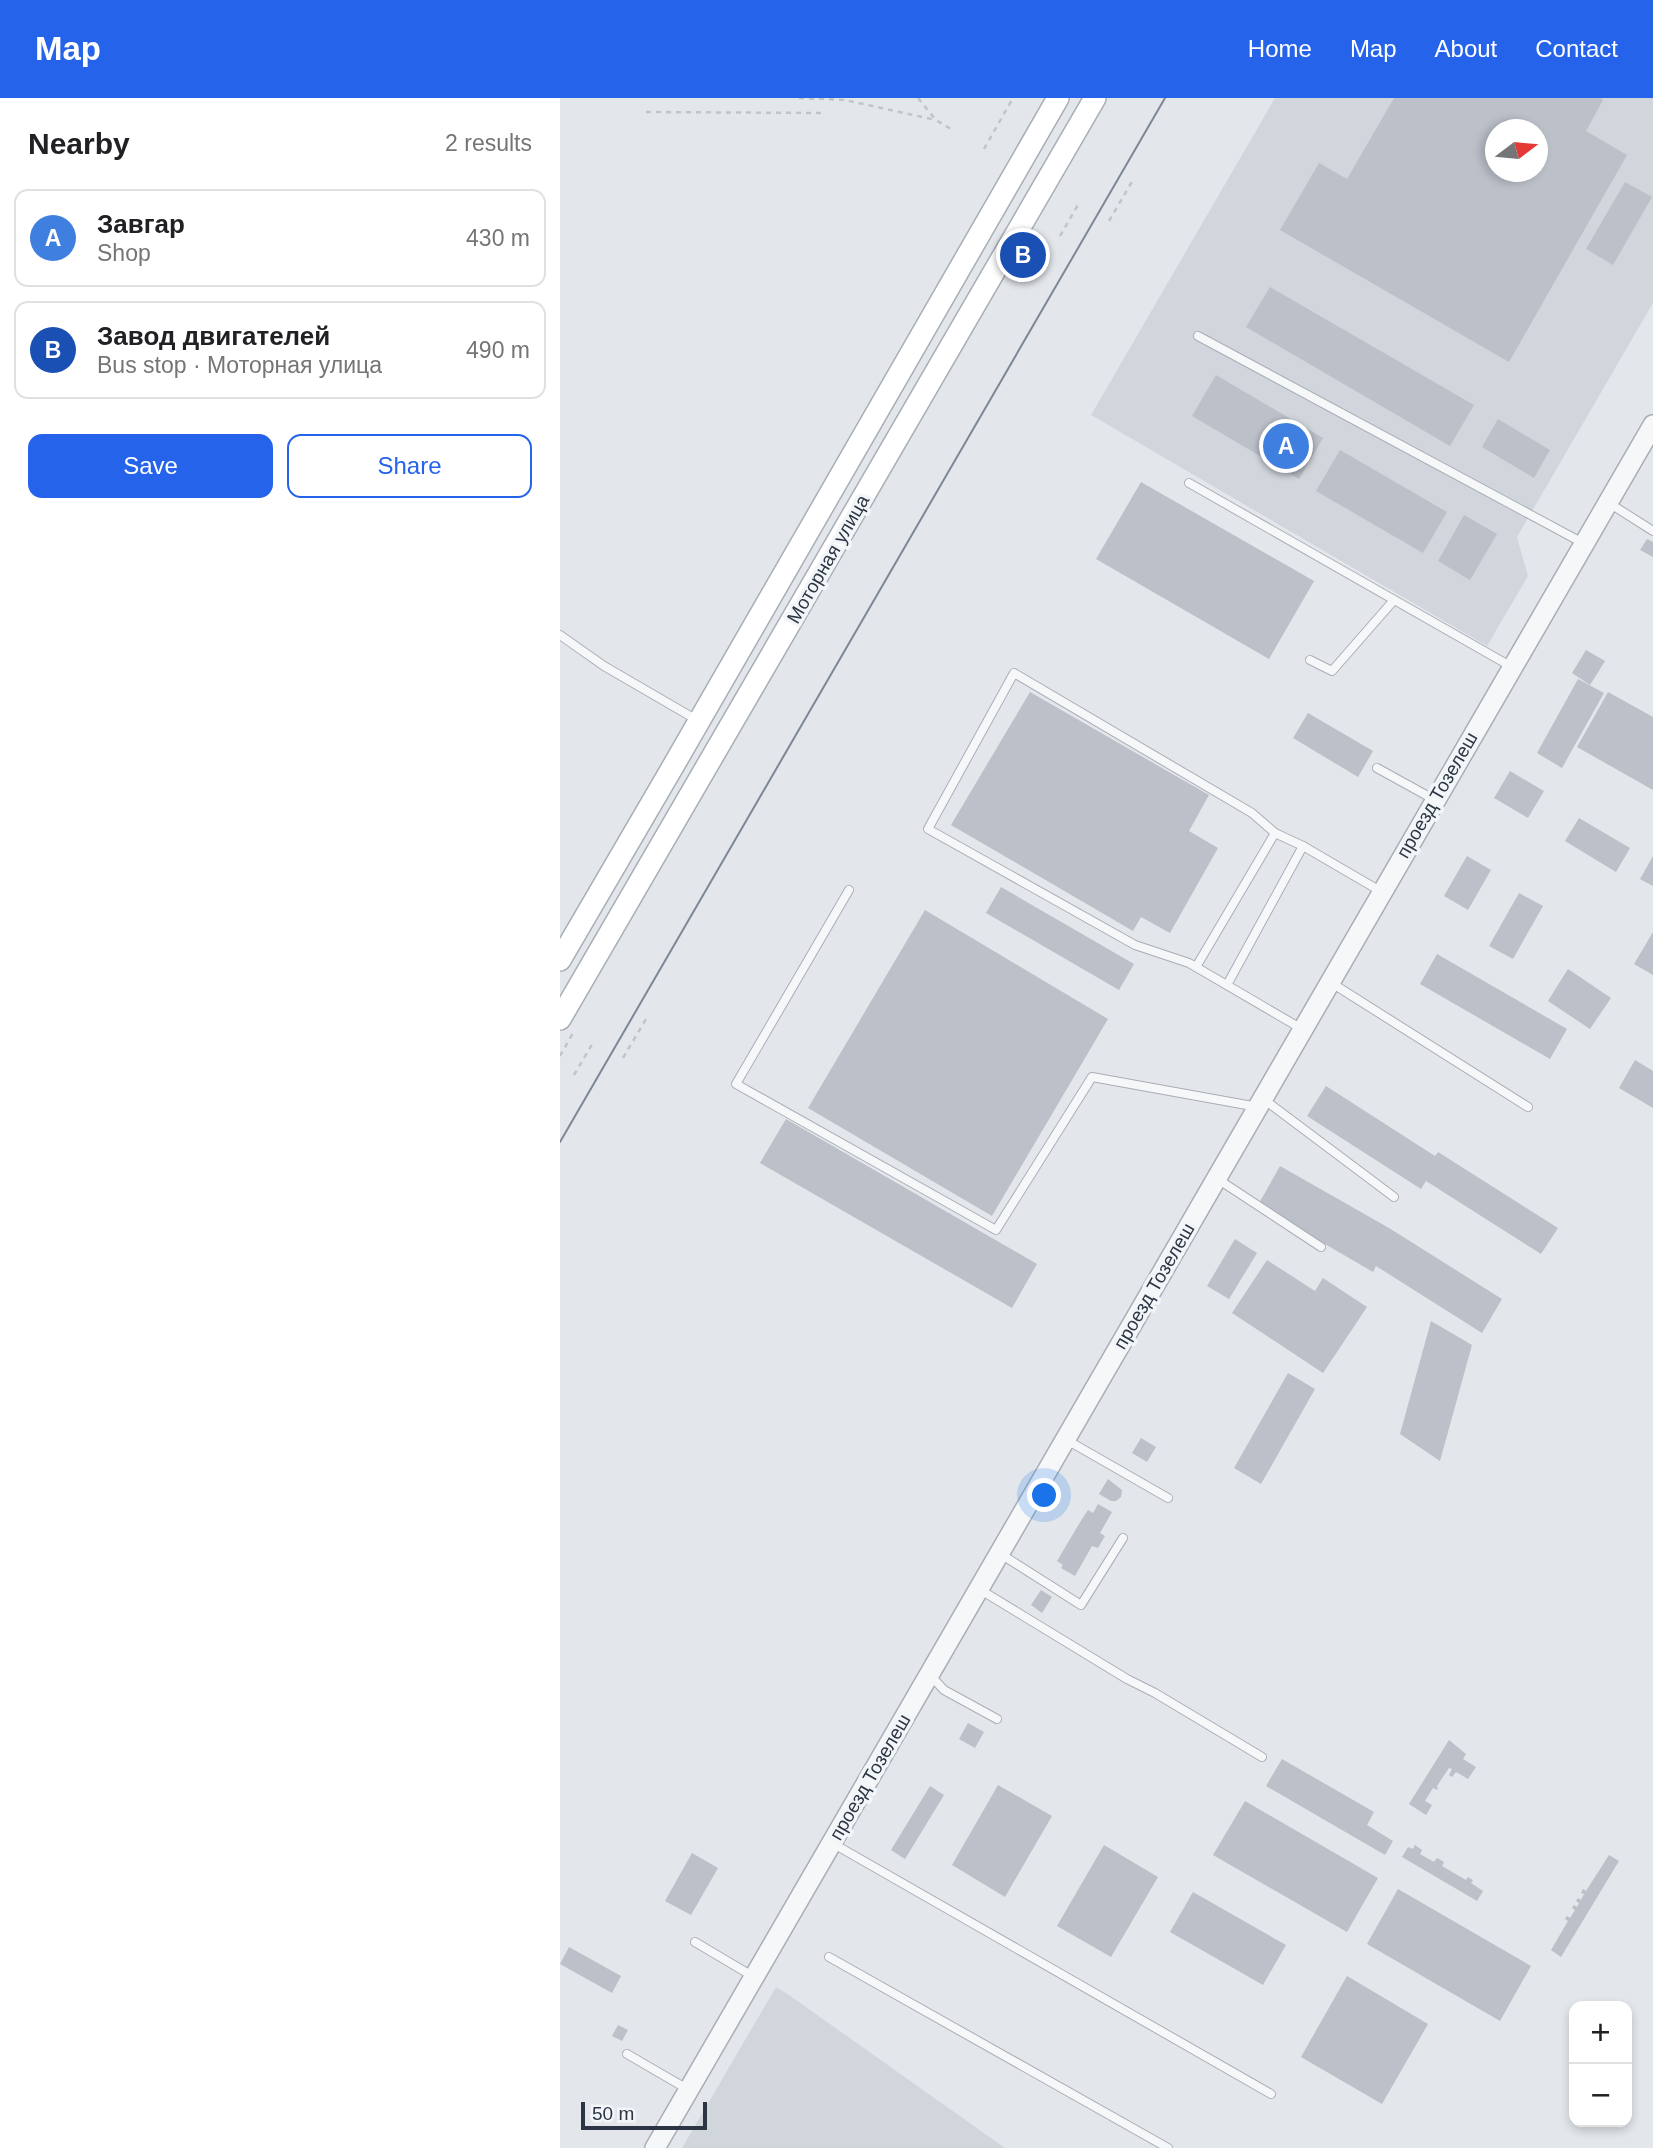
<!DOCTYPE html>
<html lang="en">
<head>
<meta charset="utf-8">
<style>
  body { margin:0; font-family:Arial,sans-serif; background:#f6f6f6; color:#202124 }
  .controls { position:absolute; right:21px; bottom:21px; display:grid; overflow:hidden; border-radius:14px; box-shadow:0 4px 10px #0003 }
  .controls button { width:63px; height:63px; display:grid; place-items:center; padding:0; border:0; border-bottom:2px solid #e0e0e0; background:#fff; color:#202124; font:35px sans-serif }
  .compass { position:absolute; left:925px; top:21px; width:63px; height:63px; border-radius:50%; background:#fff; box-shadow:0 4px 10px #0003; rotate:74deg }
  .scale { position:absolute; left:21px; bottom:18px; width:126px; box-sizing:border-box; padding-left:7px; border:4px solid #2b3544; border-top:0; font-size:19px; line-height:24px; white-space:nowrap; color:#2b3544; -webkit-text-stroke:5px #f3f6f8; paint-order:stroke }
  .you { position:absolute; left:485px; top:1398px; width:24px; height:24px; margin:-18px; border:5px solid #fff; border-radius:50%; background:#1a73e8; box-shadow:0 0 0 10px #1a73e833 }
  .badge { display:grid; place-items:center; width:46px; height:46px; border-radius:50%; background:#2563eb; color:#fff; font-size:23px; font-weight:700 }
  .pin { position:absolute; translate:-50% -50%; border:4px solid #fff; box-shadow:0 2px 7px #0006 }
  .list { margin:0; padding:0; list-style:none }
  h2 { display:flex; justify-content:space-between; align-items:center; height:91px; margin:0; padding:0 28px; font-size:30px }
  h2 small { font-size:23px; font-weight:400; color:#757577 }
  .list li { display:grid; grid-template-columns:46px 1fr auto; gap:21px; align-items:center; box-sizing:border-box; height:98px; margin:0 14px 14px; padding:0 14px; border:2px solid #e0e0e0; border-radius:14px }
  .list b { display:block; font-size:26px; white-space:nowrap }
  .list p { margin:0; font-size:23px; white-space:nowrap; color:#757577 }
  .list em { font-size:23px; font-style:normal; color:#757577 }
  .actions { display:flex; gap:14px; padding:21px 28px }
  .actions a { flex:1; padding:16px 0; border:2px solid #2563eb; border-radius:14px; text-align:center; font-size:24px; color:#2563eb }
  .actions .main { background:#2563eb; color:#fff }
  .map { position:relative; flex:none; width:1093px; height:2050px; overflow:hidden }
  header { display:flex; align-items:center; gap:42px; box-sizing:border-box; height:98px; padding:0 35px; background:#2563eb; color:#fff }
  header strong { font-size:33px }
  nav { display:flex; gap:38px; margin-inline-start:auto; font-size:24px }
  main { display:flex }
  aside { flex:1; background:#fff }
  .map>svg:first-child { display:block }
</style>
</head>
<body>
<header>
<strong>Map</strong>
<nav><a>Home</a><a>Map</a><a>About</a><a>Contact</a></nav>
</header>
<main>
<aside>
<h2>Nearby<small>2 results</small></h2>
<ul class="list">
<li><span class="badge" style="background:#3f7fe0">A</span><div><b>Завгар</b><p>Shop</p></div><em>430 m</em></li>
<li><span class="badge" style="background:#1a4fb4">B</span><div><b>Завод двигателей</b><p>Bus stop · Моторная улица</p></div><em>490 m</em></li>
</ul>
<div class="actions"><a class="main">Save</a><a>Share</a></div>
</aside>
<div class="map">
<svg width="1093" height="2050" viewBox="0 0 1093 2050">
  <rect width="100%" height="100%" fill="#e3e7eb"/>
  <g fill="#d1d6dd" fill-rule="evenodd">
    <path d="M715 0H1093V205L957 439 968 478 927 548 531 317ZM936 32H978V74H936Z"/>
    <path d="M216 1889 229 1897 445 2050H122Z"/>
  </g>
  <g fill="#bbc0c9" fill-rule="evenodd">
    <path d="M834 0H1040L1043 2 1026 33 1067 57 949 264 720 132 759 65 787 81ZM936 32H978V74H936Z"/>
    <path d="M1065 84 1092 99 1053 167 1026 151Z"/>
    <path d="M710 189 914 307 890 348 686 229Z"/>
    <path d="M656 277 763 340 739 381 632 318Z"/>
    <path d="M938 321 990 352 974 380 922 349Z"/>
    <path d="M780 352 887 414 863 455 756 393Z"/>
    <path d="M581 384 754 483 709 561 536 461Z"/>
    <path d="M904 417 937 436 910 482 878 463Z"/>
    <path d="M1087 441 1093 444V459L1080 452Z"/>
    <path d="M1026 552 1045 563 1030 587 1012 575Z"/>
    <path d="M1018 581 1044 595 1002 670 977 655Z"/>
    <path d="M470 594 649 697 629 733 658 750 610 835 581 819 573 833 391 727Z"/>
    <path d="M1048 594 1093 619V692L1017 649Z"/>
    <path d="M748 615 813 653 798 679 733 640Z"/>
    <path d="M950 673 984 693 968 720 934 700Z"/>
    <path d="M1019 720 1070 750 1056 774 1005 743Z"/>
    <path d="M907 758 931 772 908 812 884 798Z"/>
    <path d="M1093 758V788L1080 781Z"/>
    <path d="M441 789 574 866 559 892 426 815Z"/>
    <path d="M959 795 983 808 953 861 929 848Z"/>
    <path d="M365 812 548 921 432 1118 248 1010Z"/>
    <path d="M1093 834V877L1074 866Z"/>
    <path d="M877 856 1007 931 990 961 860 886Z"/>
    <path d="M1008 871 1051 900 1030 931 988 903Z"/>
    <path d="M1075 962 1093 973V1010L1059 990Z"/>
    <path d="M766 988 875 1058 878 1054 998 1130 981 1156 866 1083 861 1091 747 1018Z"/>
    <path d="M226 1021 477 1166 452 1210 200 1065Z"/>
    <path d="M720 1068 829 1130 942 1201 922 1235 816 1168 813 1174 698 1107Z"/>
    <path d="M675 1141 697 1155 669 1201 647 1188Z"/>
    <path d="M707 1162 755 1193 763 1180 807 1209 763 1275 672 1215Z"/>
    <path d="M871 1223 912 1247 880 1363 840 1336Z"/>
    <path d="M728 1275 755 1291 701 1386 674 1370Z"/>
    <path d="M581 1340 596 1349 587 1364 572 1355Z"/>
    <path d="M548 1381 562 1392 561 1399 556 1403H551L539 1396Z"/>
    <path d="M538 1406 552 1414 540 1435 545 1438 538 1450 532 1448 515 1478 501 1470 503 1467 497 1463 522 1421 528 1412 533 1415Z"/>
    <path d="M481 1492 492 1499 482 1515 471 1507Z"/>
    <path d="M408 1625 424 1634 415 1650 399 1641Z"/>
    <path d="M889 1642 906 1656 903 1661 916 1669 908 1681 896 1674 892 1679 889 1677 892 1671 889 1670 877 1688 878 1692 873 1690 865 1703 872 1707 866 1717 849 1706Z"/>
    <path d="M722 1661 814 1714 807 1727 833 1743 825 1757 706 1688Z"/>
    <path d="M438 1687 492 1718 445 1799 392 1767Z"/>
    <path d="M370 1688 384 1697 345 1761 331 1752Z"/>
    <path d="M685 1703 818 1780 787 1834 653 1757Z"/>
    <path d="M544 1747 598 1779 551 1859 497 1828Z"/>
    <path d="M855 1747 862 1752 860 1756 874 1764 877 1760 884 1764 882 1768 906 1782 908 1779 913 1782 911 1785 923 1793 917 1803 842 1759 848 1749 853 1751Z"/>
    <path d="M132 1755 158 1770 131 1817 105 1803Z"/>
    <path d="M1049 1757 1059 1763 1001 1859 991 1852 1008 1823 1005 1821 1007 1818 1010 1820 1015 1812 1012 1810 1014 1807 1017 1809 1019 1805 1016 1803 1018 1800 1021 1802 1024 1796 1021 1795 1023 1791 1026 1793Z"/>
    <path d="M838 1791 971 1868 940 1923 807 1846Z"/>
    <path d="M633 1794 726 1847 703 1887 610 1834Z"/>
    <path d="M9 1849 61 1878 52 1895 0 1866Z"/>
    <path d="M787 1878 868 1926 822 2006 741 1959Z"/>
    <path d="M58 1927 68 1932 62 1943 52 1938Z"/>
  </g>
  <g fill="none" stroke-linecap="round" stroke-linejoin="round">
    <g stroke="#a8aeb6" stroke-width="10">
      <g id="service">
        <path d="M638 238 1023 445"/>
        <path d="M629 385 952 569"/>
        <path d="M1049 405 1093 433"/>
        <path d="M0 537 44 568 137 622"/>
        <path d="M750 562 772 573 834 502"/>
        <path d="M817 670 875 702"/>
        <path d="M289 792 176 986 436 1132 532 979 698 1009"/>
        <path d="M636 869 715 735"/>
        <path d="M770 884 968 1009"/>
        <path d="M667 887 743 748"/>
        <path d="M742 931 629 865 575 847 368 731 454 575 692 715 715 735 743 748 822 794"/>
        <path d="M702 1000 834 1099"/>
        <path d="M656 1080 761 1149"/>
        <path d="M505 1341 608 1400"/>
        <path d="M439 1455 521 1507 563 1440"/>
        <path d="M419 1491 567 1581 595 1595 702 1659"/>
        <path d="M370 1577 384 1592 437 1621"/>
        <path d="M272 1745 711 1996"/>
        <path d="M135 1844 194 1879"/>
        <path d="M269 1859 608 2050"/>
        <path d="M67 1956 129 1992"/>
      </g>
    </g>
    <g stroke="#a8aeb6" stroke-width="22">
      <path id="tertiary" d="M95 2050 1093 327"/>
    </g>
    <g stroke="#a8aeb6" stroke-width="24">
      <g id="secondary">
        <path d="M0 862C168 576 332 288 498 0"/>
        <path d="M0 921 535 0"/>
      </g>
    </g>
    <g stroke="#c1c5ca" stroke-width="2.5" stroke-dasharray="5 5" stroke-linecap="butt">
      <path d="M239 0 285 2 376 22"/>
      <path d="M358 0 376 22 391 31"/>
      <path d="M86 14 262 15"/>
      <path d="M424 51 453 0"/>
      <path d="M549 123 573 82"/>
      <path d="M500 138 519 105"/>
      <path d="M0 958 13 935"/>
      <path d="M63 960 86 921"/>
      <path d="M14 977 34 943"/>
    </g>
    <use href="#service" stroke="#f6f7f9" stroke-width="8"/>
    <use href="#tertiary" stroke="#f6f7f9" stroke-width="19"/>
    <use href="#secondary" stroke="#fff" stroke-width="21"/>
    <path stroke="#7d8795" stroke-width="2" d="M0 1044 605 0"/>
  </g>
  <g text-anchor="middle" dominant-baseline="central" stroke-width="7" stroke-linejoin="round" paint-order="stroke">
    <g font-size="19" fill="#2b3544" stroke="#f3f6f8">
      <text transform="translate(268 461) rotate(-60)">Моторная улица</text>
      <text transform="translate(877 697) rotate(-60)">проезд Тозелеш</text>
      <text transform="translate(594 1188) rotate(-60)">проезд Тозелеш</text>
      <text transform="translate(310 1679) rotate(-60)">проезд Тозелеш</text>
    </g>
  </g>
</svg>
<div class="controls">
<button>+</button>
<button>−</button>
</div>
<svg class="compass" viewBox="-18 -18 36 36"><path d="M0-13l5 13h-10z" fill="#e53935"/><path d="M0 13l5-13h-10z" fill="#757577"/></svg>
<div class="scale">50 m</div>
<div class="you"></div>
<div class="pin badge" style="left:726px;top:348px;background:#3f7fe0">A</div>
<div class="pin badge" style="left:463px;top:157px;background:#1a4fb4">B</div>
</div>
</main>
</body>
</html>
